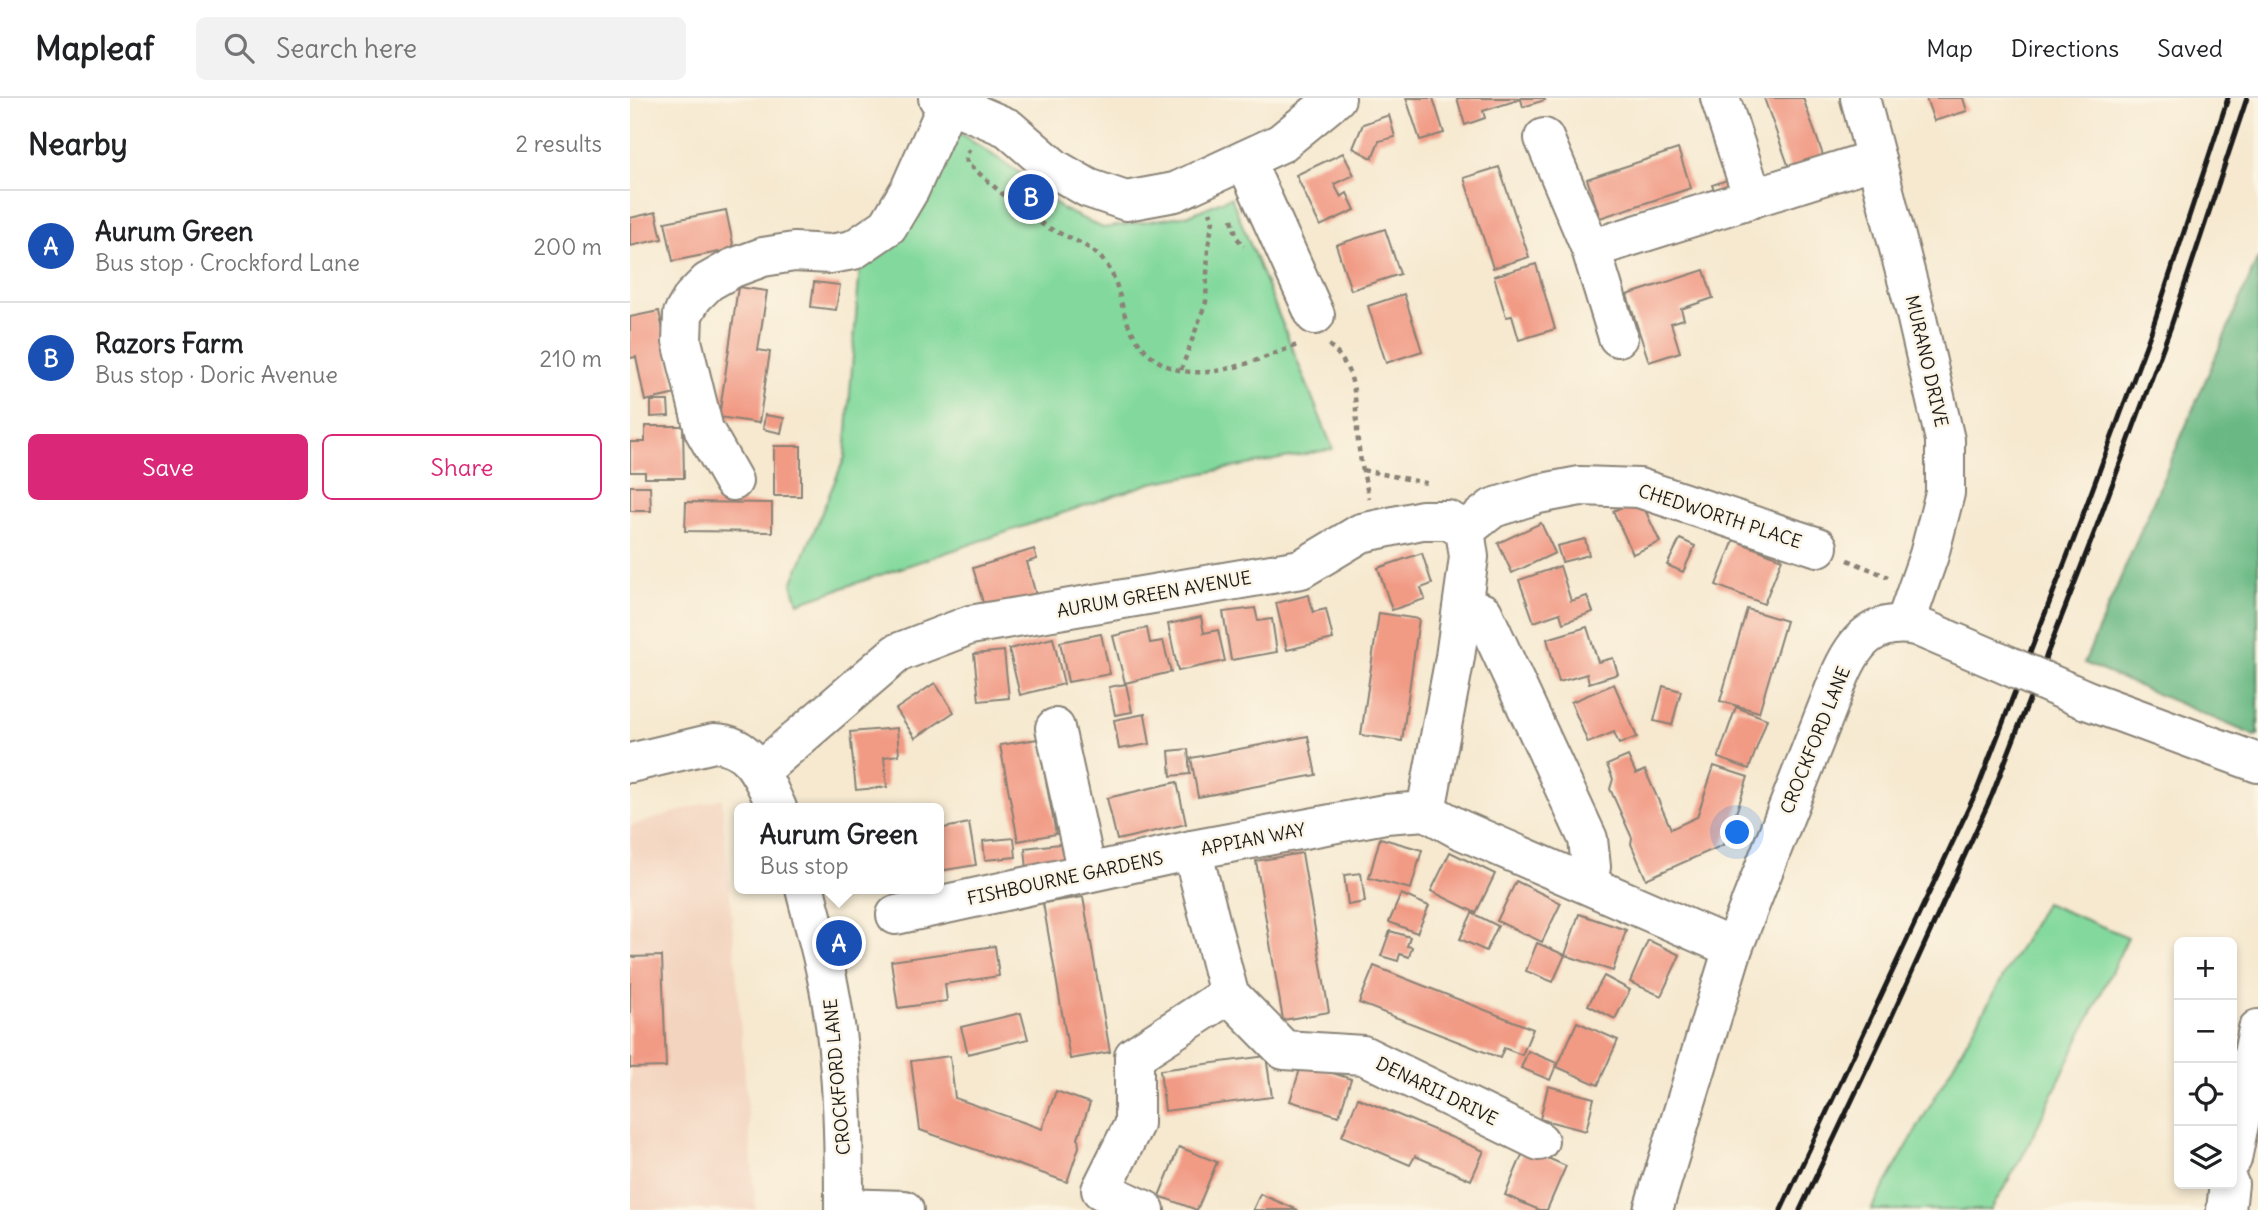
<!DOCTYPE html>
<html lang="en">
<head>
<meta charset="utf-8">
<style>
  body { margin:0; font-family:Delius,sans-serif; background:#f2f2f2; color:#202124 }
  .controls { position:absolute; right:21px; bottom:21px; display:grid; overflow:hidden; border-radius:10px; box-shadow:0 4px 10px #0003 }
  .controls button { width:63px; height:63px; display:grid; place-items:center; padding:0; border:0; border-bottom:2px solid #e0e0e0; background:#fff; color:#202124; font:35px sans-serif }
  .you { position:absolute; left:1108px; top:735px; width:24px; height:24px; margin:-18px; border:5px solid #fff; border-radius:50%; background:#1a73e8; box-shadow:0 0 0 10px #1a73e833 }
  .badge { display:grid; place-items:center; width:46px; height:46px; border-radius:50%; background:#db2777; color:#fff; font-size:23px; font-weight:700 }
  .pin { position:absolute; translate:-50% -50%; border:4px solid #fff; box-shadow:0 2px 7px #0006 }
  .popup { position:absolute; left:104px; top:705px; width:210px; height:91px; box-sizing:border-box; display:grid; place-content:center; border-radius:10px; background:#fff; filter:drop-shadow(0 2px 5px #0005); font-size:23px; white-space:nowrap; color:#757577 }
  .popup b { font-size:26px; color:#202124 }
  .popup::after { content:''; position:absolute; left:50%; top:100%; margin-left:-14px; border:14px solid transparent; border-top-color:#fff }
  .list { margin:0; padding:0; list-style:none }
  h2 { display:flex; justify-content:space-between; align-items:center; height:91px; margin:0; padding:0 28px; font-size:30px }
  h2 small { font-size:23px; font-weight:400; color:#757577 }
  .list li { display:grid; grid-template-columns:46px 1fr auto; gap:21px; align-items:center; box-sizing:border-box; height:112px; padding:0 28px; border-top:2px solid #e0e0e0 }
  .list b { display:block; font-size:26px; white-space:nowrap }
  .list p { margin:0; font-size:23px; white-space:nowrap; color:#757577 }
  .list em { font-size:23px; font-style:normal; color:#757577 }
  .actions { display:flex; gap:14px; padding:21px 28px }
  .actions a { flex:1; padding:16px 0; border:2px solid #db2777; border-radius:10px; text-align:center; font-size:24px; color:#db2777 }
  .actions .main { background:#db2777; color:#fff }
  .icon { flex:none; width:38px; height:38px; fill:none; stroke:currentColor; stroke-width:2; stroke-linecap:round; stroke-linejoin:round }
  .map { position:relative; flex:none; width:1628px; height:1112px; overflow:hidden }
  header { display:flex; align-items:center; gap:42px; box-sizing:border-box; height:98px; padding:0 35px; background:#fff; border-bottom:2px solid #e0e0e0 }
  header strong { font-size:33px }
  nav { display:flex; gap:38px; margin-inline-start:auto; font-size:24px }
  .search { width:490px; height:63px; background:#f2f2f2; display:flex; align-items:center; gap:18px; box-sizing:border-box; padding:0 24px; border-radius:10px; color:#757577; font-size:26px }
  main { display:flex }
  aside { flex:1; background:#fff }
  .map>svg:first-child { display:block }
</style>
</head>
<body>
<header>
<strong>Mapleaf</strong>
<div class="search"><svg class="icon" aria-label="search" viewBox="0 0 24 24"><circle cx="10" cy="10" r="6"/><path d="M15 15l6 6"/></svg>Search here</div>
<nav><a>Map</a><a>Directions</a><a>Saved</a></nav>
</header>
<main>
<aside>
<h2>Nearby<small>2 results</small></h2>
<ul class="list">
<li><span class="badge" style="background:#1a4fb4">A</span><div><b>Aurum Green</b><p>Bus stop · Crockford Lane</p></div><em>200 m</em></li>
<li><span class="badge" style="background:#1a4fb4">B</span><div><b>Razors Farm</b><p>Bus stop · Doric Avenue</p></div><em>210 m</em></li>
</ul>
<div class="actions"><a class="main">Save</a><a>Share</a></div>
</aside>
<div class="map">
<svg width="1628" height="1112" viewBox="0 0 1628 1112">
  <rect width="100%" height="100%" fill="#fcf5e5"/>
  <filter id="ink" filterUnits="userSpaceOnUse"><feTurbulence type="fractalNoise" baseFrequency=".0143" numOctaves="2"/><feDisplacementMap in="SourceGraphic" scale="14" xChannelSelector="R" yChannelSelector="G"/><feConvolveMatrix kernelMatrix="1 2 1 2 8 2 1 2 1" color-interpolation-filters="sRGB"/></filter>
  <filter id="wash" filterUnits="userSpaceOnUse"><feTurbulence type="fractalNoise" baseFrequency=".00686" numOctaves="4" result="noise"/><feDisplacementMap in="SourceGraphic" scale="28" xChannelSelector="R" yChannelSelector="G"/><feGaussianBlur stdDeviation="1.57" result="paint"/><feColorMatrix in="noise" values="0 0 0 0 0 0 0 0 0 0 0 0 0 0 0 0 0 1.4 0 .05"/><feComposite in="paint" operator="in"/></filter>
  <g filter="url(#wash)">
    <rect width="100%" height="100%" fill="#f6e9d0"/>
    <path fill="#f3d4bf" d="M92 700 126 1112H0V728Z"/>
    <g fill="#83d99d" stroke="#507a5c" stroke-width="2">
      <path d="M325 32 396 79 432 111 473 130 559 117 601 99 703 351 521 385 168 505 162 486 215 359 231 154Z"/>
      <path d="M1415 805 1498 839 1395 1054 1361 1112H1241Z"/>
    </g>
    <path fill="#6ab984" stroke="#436a50" stroke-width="2" d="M1628 160V637L1625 638 1454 565Z"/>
    <g id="blocks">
      <g fill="#f19a84">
        <path d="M776 0H803L814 35 790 42Z"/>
        <path d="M827 0H914L915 2 893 9 891 1 853 13 855 20 835 27Z"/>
        <path d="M1134 0H1173L1195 63 1161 75Z"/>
        <path d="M1296 0H1333L1337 13 1304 23Z"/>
        <path d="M759 17 765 39 749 43 742 60 723 50 733 26Z"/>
        <path d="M1048 51 1061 90 970 120 957 81Z"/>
        <path d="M713 55 724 77 704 86 711 99 717 95 725 112 690 128 666 77Z"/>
        <path d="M869 69 899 159 863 170 834 80Z"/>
        <path d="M1103 80 1109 96 1088 103 1082 87Z"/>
        <path d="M96 112 104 151 43 163 35 124Z"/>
        <path d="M26 114 32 141 0 148V120Z"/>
        <path d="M755 131 770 176 721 192 706 147Z"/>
        <path d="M906 166 925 231 889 242 882 218 876 219 864 178Z"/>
        <path d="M1074 172 1083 200 1051 211 1054 221 1041 225 1050 254 1019 264 997 197Z"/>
        <path d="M184 184 210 187 206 212 181 209Z"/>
        <path d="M108 189 137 193 128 252 140 254 129 325 89 319Z"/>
        <path d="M774 196 792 253 756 265 738 208Z"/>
        <path d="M29 213 46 296 15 303 6 259 0 260V219Z"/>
        <path d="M21 303H38L39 318 21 319Z"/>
        <path d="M135 317 154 320 151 335 133 331Z"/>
        <path d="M15 328H53L54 380H15V374H0V344H15Z"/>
        <rect x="144" y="348" width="27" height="50"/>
        <path d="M0 388H20L21 413H0Z"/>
        <path d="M1010 401 1030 444 1003 456 983 413Z"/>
        <path d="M56 404 142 405V434L55 433Z"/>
        <path d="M911 425 925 455 882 475 868 445Z"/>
        <path d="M955 441 959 457 932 464 927 448Z"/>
        <path d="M1050 441 1065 448 1053 474 1037 467Z"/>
        <path d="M1104 442 1152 461 1134 506 1086 487Z"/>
        <path d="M404 451 407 461 397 464 407 501 356 515 343 470Z"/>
        <path d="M792 455 802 486 791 490 795 501 762 512 748 470Z"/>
        <path d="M930 468 941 503 957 498 963 514 933 525 930 515 904 524 889 482Z"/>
        <path d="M679 497 683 514 696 511 703 541 657 552 646 505Z"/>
        <path d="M625 510 628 523 642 521 647 554 601 562 593 514Z"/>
        <path d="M1117 511 1156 523 1129 614 1090 603Z"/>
        <path d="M749 515 789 521 772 643 731 637Z"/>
        <path d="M571 519 574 535 588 532 595 563 548 573 538 526Z"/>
        <path d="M957 529 968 564 983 560 988 576 959 585 957 576 929 584 917 541Z"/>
        <path d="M517 530 520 545 533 543 541 574 495 585 483 538Z"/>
        <path d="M471 536 480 576 438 584 430 544Z"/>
        <path d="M423 540 434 586 390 597 379 551Z"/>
        <path d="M374 553 379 600 349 603 344 556Z"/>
        <path d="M305 585 324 614 285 640 266 611Z"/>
        <path d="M496 586 502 614 485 617 479 589Z"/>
        <path d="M984 586 1007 639 989 646 984 634 958 645 941 604Z"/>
        <path d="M1033 588 1051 593 1042 627 1024 623Z"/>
        <path d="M1106 609 1137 621 1119 671 1088 660Z"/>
        <path d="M515 616 520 646 489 651 484 622Z"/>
        <path d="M267 630 269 657 254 659 257 689 226 692 220 634Z"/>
        <path d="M678 638 686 677 568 699 561 660Z"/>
        <path d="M408 641 426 736 388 743 370 647Z"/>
        <path d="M558 651 560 676 541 678 539 653Z"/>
        <path d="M998 658 1006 676 1015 672 1041 731 1067 719 1084 668 1118 679 1101 730 1098 732 1093 747 1016 781 1001 746 1002 740 980 691 983 681 977 667Z"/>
        <path d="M547 684 556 726 487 742 477 700Z"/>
        <path d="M339 725 346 767 309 773V731Z"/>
        <path d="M384 740 386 759 355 762 353 743Z"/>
        <path d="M750 740 792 752 781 791 739 780Z"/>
        <path d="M447 744 451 778 398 783 395 750Z"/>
        <path d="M820 754 865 776 846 815 801 793Z"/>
        <path d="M672 755 699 914 653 922 626 763Z"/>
        <path d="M731 775 735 804 718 807 714 777Z"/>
        <path d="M886 783 931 805 912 844 867 823Z"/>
        <path d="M771 796 799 808 787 835 759 824Z"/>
        <path d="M453 799 480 954 440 961 413 805Z"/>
        <path d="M842 815 868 828 856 853 830 841Z"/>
        <path d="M949 816 996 832 983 873 935 857Z"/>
        <path d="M760 833 780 839 777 848 782 849 779 859 770 856 768 863 751 858Z"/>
        <path d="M1018 842 1050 857 1031 898 1000 884Z"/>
        <path d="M907 845 935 857 923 884 896 873Z"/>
        <path d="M365 848 369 878 315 886 317 903 268 910 261 863Z"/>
        <path d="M32 858 36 969 0 970V859Z"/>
        <path d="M744 868 903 931 892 957 874 950 870 960 729 905Z"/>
        <path d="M974 878 1000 892 985 921 958 907Z"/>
        <path d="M391 915 398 941 338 956 331 929Z"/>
        <path d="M947 924 988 942 968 987 927 969Z"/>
        <path d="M898 953 927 965 920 982 891 970Z"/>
        <path d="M320 958 325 1000 412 1031 426 993 460 1005 448 1040 449 1049 437 1084 290 1032 281 963Z"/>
        <path d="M636 958 642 999 535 1013 530 972Z"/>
        <path d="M672 965 721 981 709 1018 660 1003Z"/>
        <path d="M918 988 964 1000 956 1033 910 1021Z"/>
        <path d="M728 1000 854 1053 841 1082 785 1058 780 1067 712 1038Z"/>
        <path d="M549 1049 587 1064 567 1112 529 1098Z"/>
        <path d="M895 1050 936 1068 917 1112H909L875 1097Z"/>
        <path d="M630 1096 668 1112H623Z"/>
      </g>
    </g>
  </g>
  <g filter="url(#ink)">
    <use href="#blocks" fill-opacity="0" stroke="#898276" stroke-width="2"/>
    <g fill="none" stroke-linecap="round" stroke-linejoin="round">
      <g stroke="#898276" stroke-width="42">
        <g id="minor">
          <path d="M308 0 378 30 425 71 458 90 496 103 545 94 651 45 706 0"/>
          <path d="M1090 0 1123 100"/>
          <path d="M1230 0 1285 212 1315 342V395L1299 457 1275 526"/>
          <path d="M914 40 961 151 988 239"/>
          <path d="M615 62 685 217"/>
          <path d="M961 151 1246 61"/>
          <path d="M103 383 74 332 52 243 53 216 63 199 78 184 103 170 133 159 164 154 200 156 223 152 258 128 280 91 319 3"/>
          <path d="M835 432 863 410 908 396 950 388 1009 390 1188 449"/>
          <path d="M833 506 853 515 958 741 961 769 957 786"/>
          <path d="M1454 601 1628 665"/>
          <path d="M425 630 457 775"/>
          <path d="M0 665 84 645C122 646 133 681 147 710"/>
          <path d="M130 673 267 555 340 527 671 471 731 435 792 422H818L835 432 839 459 836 481 825 559 796 713"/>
          <path d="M562 752 599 896"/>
          <path d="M175 791C182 819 190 847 196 875 213 952 214 1034 214 1112"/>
          <path d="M266 817 562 752 755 716 796 713 829 731 1103 850"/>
          <path d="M599 896 654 952 733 957 909 1043"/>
          <path d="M1602 1061 1628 931"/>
          <path d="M214 1110 274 1112"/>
          <path d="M515 1112 471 1092 504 1026V958L599 896"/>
          <path d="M1023 1112 1103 850 1209 580C1224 543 1244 520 1286 528L1368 563"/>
          <path d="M1596 1112 1599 1086"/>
        </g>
      </g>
      <g stroke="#898276" stroke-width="4.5" stroke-dasharray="5 5" stroke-linecap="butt">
        <path d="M340 51 336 57 337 65C361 85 385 109 412 126 431 138 455 143 472 161 490 180 489 208 500 230 539 304 611 268 670 246"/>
        <path d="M602 121 607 140 614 148"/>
        <path d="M699 247C733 277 723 313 729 351 731 368 736 384 739 401"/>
        <path d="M551 272 576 204 578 149 583 122 580 114"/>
        <path d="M733 372 801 386"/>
        <path d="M1218 462 1258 479"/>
      </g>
      <use href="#minor" stroke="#fff" stroke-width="38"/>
      <g stroke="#1c1c1c" stroke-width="5">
        <path d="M1151 1112 1347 692 1445 438 1521 234 1598 0"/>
        <path d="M1170 1112 1262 918 1362 697 1465 433 1540 231 1617 0"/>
      </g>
      <g stroke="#898276" stroke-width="42" stroke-linecap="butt">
        <path id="minor-bridge" d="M1368 563 1454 601"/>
      </g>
      <use href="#minor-bridge" stroke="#fff" stroke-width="38"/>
    </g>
  </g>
  <g text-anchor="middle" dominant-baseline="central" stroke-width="5" stroke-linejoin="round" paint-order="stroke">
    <g font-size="18" fill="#1c1c1c" stroke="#fcf5e5">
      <text transform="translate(1297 263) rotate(77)">MURANO DRIVE</text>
      <text transform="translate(1090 418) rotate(18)">CHEDWORTH PLACE</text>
      <text transform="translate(524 496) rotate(-10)">AURUM GREEN AVENUE</text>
      <text transform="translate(1185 642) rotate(-68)">CROCKFORD LANE</text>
      <text transform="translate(623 741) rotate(-11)">APPIAN WAY</text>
      <text transform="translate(435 780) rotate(-12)">FISHBOURNE GARDENS</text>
      <text transform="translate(207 979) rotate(-95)">CROCKFORD LANE</text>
      <text transform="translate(807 993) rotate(26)">DENARII DRIVE</text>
    </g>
  </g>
</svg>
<div class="controls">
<button>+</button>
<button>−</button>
<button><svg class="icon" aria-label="locate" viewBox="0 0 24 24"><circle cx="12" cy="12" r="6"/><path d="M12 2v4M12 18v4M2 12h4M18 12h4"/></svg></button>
<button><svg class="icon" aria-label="layers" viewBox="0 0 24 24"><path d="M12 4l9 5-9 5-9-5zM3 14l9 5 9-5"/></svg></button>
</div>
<div class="you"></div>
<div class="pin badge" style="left:209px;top:845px;background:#1a4fb4">A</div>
<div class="popup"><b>Aurum Green</b>Bus stop</div>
<div class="pin badge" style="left:401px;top:99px;background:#1a4fb4">B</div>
</div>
</main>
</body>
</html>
